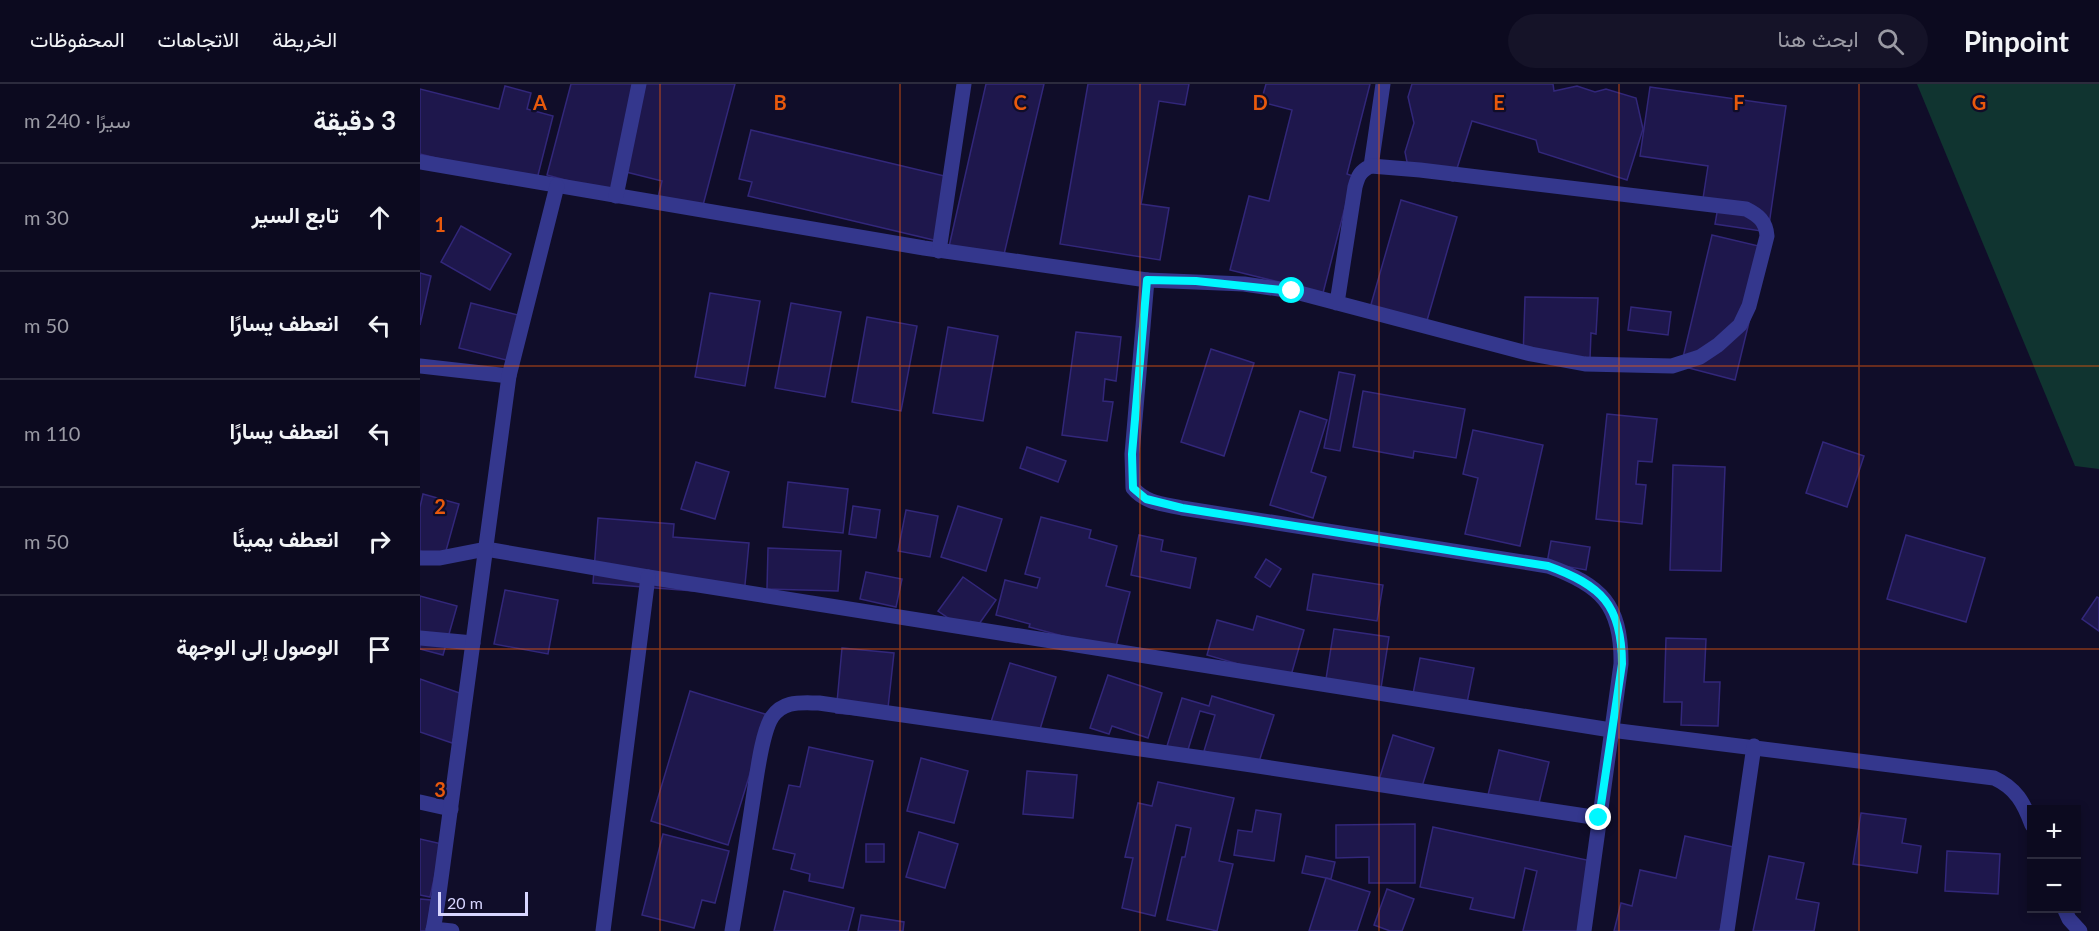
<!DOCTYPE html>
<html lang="ar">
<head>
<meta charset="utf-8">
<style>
  body { margin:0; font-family:Lato,Vazirmatn,sans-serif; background:#151328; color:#f1f3f6; direction:rtl }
  .controls { position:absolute; right:18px; bottom:18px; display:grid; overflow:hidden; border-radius:0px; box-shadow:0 3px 9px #0003 }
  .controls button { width:54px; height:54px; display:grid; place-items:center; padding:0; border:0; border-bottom:2px solid #2c2b3d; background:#0c0a1f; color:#f1f3f6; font:30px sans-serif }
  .scale { position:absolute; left:18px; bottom:15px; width:90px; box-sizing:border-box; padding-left:6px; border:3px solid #d7d5ff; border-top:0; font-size:16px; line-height:21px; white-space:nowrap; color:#d7d5ff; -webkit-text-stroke:4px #100d29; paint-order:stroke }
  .stop { position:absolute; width:18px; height:18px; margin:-14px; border:4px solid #01f7ff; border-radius:50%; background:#fff }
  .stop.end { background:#01f7ff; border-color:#fff; box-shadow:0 2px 6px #0008 }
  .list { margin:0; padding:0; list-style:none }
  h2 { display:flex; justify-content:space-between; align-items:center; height:78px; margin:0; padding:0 24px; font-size:26px }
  h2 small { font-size:20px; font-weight:400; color:#9a9aa4 }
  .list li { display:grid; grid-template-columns:39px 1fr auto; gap:18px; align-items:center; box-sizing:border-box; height:108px; padding:0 24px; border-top:2px solid #2c2b3d }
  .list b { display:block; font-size:22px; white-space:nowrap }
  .list em { font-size:20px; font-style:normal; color:#9a9aa4 }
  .icon { flex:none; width:33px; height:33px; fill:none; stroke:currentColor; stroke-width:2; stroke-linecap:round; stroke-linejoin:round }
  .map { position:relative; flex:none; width:1679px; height:847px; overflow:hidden; direction:ltr }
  header { display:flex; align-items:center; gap:36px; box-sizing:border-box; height:84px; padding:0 30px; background:#0c0a1f; border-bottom:2px solid #2c2b3d }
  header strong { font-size:28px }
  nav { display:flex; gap:33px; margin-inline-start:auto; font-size:21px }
  .search { width:420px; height:54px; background:#151328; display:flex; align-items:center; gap:15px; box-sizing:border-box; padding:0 21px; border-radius:33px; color:#9a9aa4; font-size:22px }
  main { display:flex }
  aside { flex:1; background:#0c0a1f }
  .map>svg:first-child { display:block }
</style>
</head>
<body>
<header>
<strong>Pinpoint</strong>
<div class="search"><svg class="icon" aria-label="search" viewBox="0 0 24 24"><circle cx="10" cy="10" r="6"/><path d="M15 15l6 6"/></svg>ابحث هنا</div>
<nav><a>الخريطة</a><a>الاتجاهات</a><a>المحفوظات</a></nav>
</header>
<main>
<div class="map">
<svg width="1679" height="847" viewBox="0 0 1679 847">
  <rect width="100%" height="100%" fill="#100d29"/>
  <path fill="#103430" d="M1497 0H1679V385L1655 382Z"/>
  <g fill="#1e174c" stroke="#32277a" stroke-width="1.5">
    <path d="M151 0H315L282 125 238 113 242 97 202 87 196 110 127 91Z"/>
    <path d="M566 0H624L582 179 528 167Z"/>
    <path d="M668 0H769L765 21 739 17 721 120 749 124 740 176 640 160Z"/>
    <path d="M846 0H950L927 90 933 92 903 209 810 186 829 112 849 117 872 26 841 18Z"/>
    <path d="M992 0H1133L1134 7 1157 2 1175 8 1186 5 1216 14 1223 45 1207 96 1119 68 1116 56 1052 37 1033 97 988 83 985 68 994 39 988 13Z"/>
    <path d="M85 2 111 9 107 25 133 32 116 99 0 70V5L79 25Z"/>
    <path d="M1230 3 1366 22 1348 148 1295 140 1298 123 1282 121 1288 82 1220 72Z"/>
    <path d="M331 46 533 94 518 157 328 112 332 98 319 95Z"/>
    <path d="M981 116 1037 133 1006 240 950 224Z"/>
    <path d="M41 142 91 170 70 206 21 178Z"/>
    <path d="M1292 151 1347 164 1315 296 1261 282Z"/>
    <path d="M0 189 11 192 0 241Z"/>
    <path d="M290 209 340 217 325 302 275 293Z"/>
    <path d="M1105 213 1178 214 1176 250 1171 249 1170 275 1103 274Z"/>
    <path d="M51 219 102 232 90 277 39 264Z"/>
    <path d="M371 219 421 228 405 313 355 304Z"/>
    <path d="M1211 223 1251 228 1248 251 1208 246Z"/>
    <path d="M447 233 497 242 481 327 432 318Z"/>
    <path d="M528 243 578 252 563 337 513 329Z"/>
    <path d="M656 248 701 253 696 297 685 295 683 317 693 318 687 357 642 351Z"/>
    <path d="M791 265 834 279 804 372 761 358Z"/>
    <path d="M919 288 935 291 920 367 904 364Z"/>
    <path d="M943 307 1045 325 1036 374 994 367 993 374 933 363Z"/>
    <path d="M880 327 907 336 891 388 906 393 893 434 850 421Z"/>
    <path d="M1187 330 1237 335 1232 378 1218 377 1216 400 1226 401 1222 440 1176 435Z"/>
    <path d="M1053 346 1123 361 1100 462 1045 450 1058 394 1043 390Z"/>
    <path d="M1403 358 1444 372 1427 423 1386 409Z"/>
    <path d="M607 363 646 377 638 398 600 384Z"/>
    <path d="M276 378 309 388 295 435 261 425Z"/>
    <path d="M1253 381 1305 383 1301 487 1250 486Z"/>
    <path d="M368 398 428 405 423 449 363 443Z"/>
    <path d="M3 410 39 420 24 474 0 467V423Z"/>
    <path d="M433 422 460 426 456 454 429 450Z"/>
    <path d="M538 422 582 435 566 487 521 473Z"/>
    <path d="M486 426 518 432 510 473 478 467Z"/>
    <path d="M621 433 671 446 669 454 697 462 686 502 710 508 695 566 609 543 610 540 576 531 585 496 617 504 620 494 605 490Z"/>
    <path d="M178 434 254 440 253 453 329 459 324 511 173 499Z"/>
    <path d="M719 451 743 456 741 467 776 474 770 504 711 491Z"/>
    <path d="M1486 451 1565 474 1546 538 1467 515Z"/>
    <path d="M1131 457 1170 463 1166 486 1127 479Z"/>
    <path d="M348 464 421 467 418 507 347 505Z"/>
    <path d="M846 475 861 485 850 503 835 493Z"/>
    <path d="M446 488 482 495 476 523 440 515Z"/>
    <path d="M893 490 963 501 957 537 887 526Z"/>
    <path d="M543 493 576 516 552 550 518 527Z"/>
    <path d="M85 506 138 516 128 570 74 560Z"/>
    <path d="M0 512 37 522 23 571 0 565Z"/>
    <path d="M1677 513 1679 514V547L1662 535Z"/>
    <path d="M837 532 884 546 870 595 787 571 797 536 833 546Z"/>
    <path d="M914 545 969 553 961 604 906 595Z"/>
    <path d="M1246 554 1286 555 1284 598H1300L1298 642 1261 641 1262 618H1244Z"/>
    <path d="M422 564 474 569 467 633 416 629Z"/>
    <path d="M1000 574 1054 584 1047 619 993 610Z"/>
    <path d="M590 579 636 593 617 655 570 641Z"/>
    <path d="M688 591 742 609 728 654 692 642 689 650 670 644Z"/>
    <path d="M0 595 48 612 32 659 0 648Z"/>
    <path d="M270 607 348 631 308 761 231 737Z"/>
    <path d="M792 612 854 631 837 684 784 667 795 631 780 627 767 669 747 662 762 614 789 622Z"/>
    <path d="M973 651 1014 664 1000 709 959 696Z"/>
    <path d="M389 663 453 677 423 804 389 797 390 790 371 785 375 770 353 765 369 701 380 703Z"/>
    <path d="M1079 666 1129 678 1118 723 1068 711Z"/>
    <path d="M501 674 548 687 534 739 487 727Z"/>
    <path d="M607 687 657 691 653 734 603 730Z"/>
    <path d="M738 698 814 714 799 777 813 780 797 847 747 836 762 773H765L771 744 756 741 735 832 702 824 713 774 705 773 718 719 732 722Z"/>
    <path d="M836 726 861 730 854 777 814 771 818 746 832 748Z"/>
    <path d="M1441 729 1486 735 1482 759 1501 762 1497 789 1433 780Z"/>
    <path d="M995 740V799H949V773L916 774V741Z"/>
    <path d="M1013 743 1176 778 1161 847H1103L1117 787 1105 784 1094 834 1050 825 1053 814 1000 803Z"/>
    <path d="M499 748 538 760 525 804 486 793Z"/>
    <path d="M243 750 309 767 295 819 282 816 274 844 222 831Z"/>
    <path d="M1265 752 1318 764 1300 847H1194L1201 819 1212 822 1220 786 1256 794Z"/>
    <path d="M0 755 22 760 10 813 0 811Z"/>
    <rect x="446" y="760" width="18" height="18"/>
    <path d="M1527 767 1580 770 1578 810 1525 807Z"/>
    <path d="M886 772 915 778 911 795 882 789Z"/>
    <path d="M1349 772 1384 779 1376 815 1399 819 1394 847H1333Z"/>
    <path d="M906 794 950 808 937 847H889Z"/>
    <path d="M967 805 994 815 982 847H970L954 841Z"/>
    <path d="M364 807 434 824 428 847H354Z"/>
    <path d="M0 815 11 816 8 847H0Z"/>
    <path d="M441 831 484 838 483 847H438Z"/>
  </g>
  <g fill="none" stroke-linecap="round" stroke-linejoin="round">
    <g stroke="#34378d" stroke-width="15">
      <path d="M0 78 504 164 727 196 712 370 713 404C725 419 744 420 762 424L1128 482C1181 501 1202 521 1201 580L1164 847"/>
      <path d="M951 82 963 0"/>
      <path d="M196 112 219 0"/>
      <path d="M519 167 544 0"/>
      <path d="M727 196 824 200 872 207 1111 270 1165 280 1252 282 1280 273 1298 261 1320 241 1329 222 1347 152C1346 137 1338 131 1326 125L1000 86 951 82C940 87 938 92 935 103L917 219"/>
      <path d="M0 282 89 292"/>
      <path d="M0 474H20L66 465 228 493 1191 646 1574 694C1596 704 1604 719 1612 741"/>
      <path d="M0 554 53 559"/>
      <path d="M0 718 31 725"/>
      <path d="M1644 824 1649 835 1660 847"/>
      <path d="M13 845 32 847"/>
      <path d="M13 847 18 817 89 292 137 102"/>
      <path d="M183 847 228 493"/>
      <path d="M312 847C320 801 327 755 334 709 337 690 342 648 352 633 364 616 381 619 399 619L825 680 1179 734"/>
      <path d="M1307 847 1334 662"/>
    </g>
  </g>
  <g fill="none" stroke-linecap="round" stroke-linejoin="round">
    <path stroke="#01f7ff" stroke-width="8" d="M872 207 776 197 727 196 712 370 713 404 726 415 762 424 1128 482C1181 501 1202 521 1202 580L1179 734"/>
  </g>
  <path fill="none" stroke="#e8590c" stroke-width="1.5" stroke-opacity="0.55" d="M240 0V847M480 0V847M720 0V847M959 0V847M1199 0V847M1439 0V847M0 282H1679M0 565H1679"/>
  <g font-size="20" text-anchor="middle" font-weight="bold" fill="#e8590c" stroke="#100d29" stroke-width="4.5" stroke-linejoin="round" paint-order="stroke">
    <text x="120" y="26">A</text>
    <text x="360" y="26">B</text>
    <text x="600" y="26">C</text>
    <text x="840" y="26">D</text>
    <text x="1079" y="26">E</text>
    <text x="1319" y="26">F</text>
    <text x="1559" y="26">G</text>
    <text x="20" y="148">1</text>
    <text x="20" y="430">2</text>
    <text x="20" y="713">3</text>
  </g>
</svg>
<div class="controls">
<button>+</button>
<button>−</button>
</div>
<div class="scale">20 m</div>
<div class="stop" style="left:872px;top:207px"></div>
<div class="stop end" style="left:1179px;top:734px"></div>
</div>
<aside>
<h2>3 دقيقة<small>سيرًا · 240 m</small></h2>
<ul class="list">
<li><svg class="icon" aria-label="ahead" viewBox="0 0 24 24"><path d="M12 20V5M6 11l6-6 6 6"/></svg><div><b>تابع السير</b></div><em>30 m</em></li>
<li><svg class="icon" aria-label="left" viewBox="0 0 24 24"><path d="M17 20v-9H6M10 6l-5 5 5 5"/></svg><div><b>انعطف يسارًا</b></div><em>50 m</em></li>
<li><svg class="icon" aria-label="left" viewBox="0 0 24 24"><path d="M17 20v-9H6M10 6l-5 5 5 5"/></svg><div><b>انعطف يسارًا</b></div><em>110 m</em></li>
<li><svg class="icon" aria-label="right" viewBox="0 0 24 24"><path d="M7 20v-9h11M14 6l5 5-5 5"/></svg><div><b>انعطف يمينًا</b></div><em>50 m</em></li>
<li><svg class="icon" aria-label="arrive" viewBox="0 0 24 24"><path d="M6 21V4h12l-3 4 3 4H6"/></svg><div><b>الوصول إلى الوجهة</b></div></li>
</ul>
</aside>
</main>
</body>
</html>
